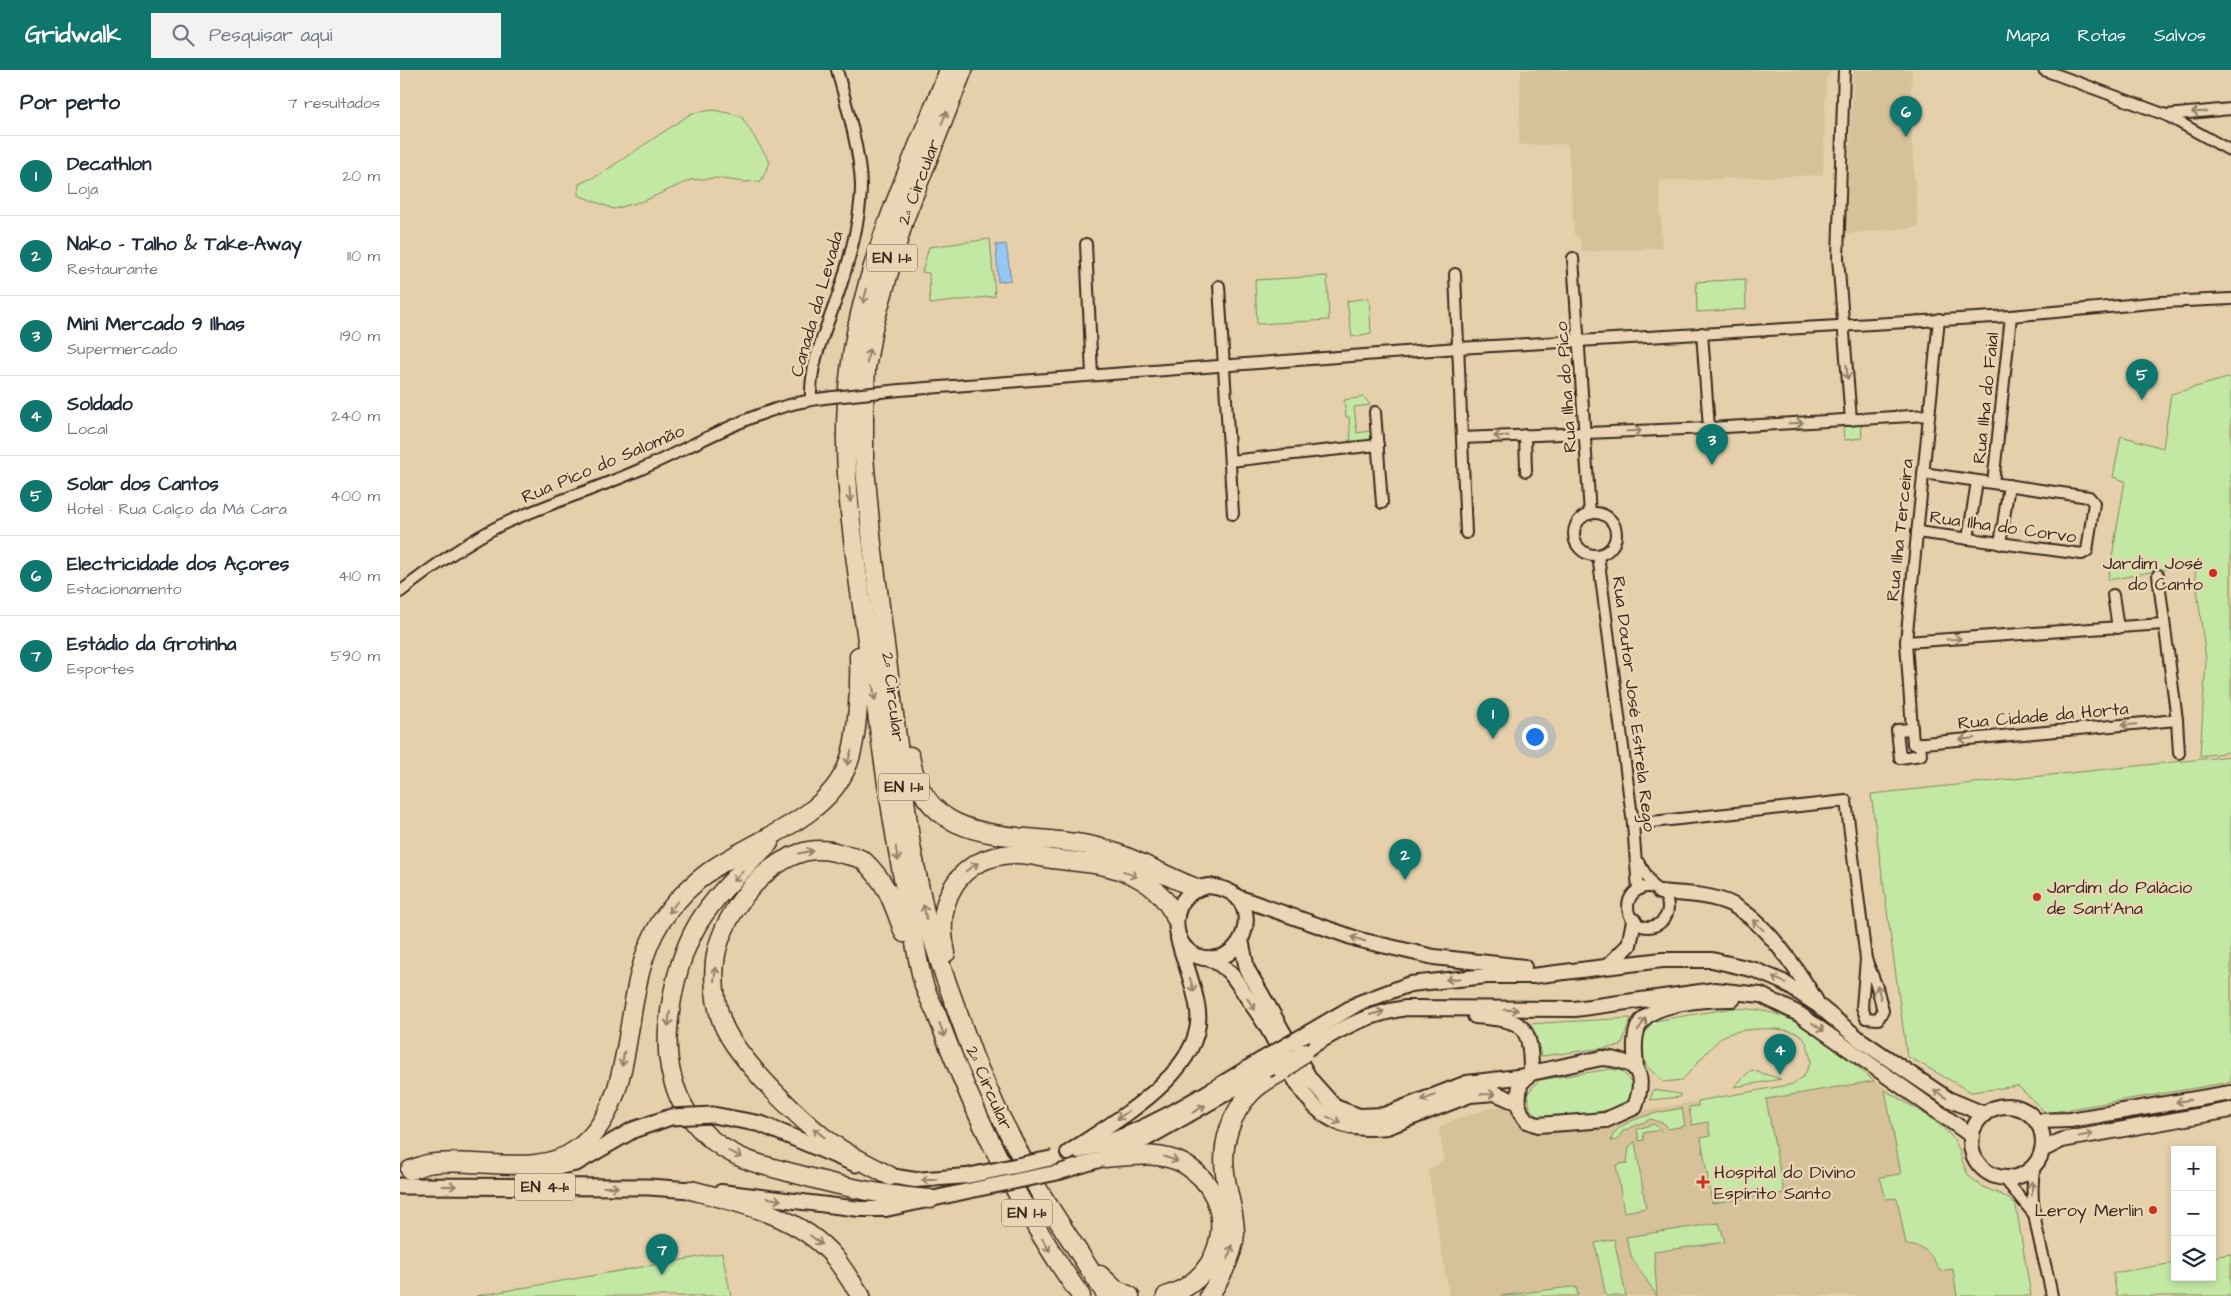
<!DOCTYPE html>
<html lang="pt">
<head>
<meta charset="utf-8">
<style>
  body { margin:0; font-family:"Architects Daughter",sans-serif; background:#f2f2f3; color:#1f2937 }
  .controls { position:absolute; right:15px; bottom:15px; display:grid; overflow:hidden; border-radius:0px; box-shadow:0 2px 8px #0003 }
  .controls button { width:45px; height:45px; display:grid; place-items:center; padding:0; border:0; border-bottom:1px solid #e0e1e3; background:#fff; color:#1f2937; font:25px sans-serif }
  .you { position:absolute; left:1134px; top:666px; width:18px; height:18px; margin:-12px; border:4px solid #fff; border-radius:50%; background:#1a73e8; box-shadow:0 0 0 8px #1a73e833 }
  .badge { display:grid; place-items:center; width:32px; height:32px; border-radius:50%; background:#0f766e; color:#fff; font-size:16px; font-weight:700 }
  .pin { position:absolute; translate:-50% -41px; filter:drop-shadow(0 1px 2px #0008) }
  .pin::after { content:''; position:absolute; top:26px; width:18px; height:15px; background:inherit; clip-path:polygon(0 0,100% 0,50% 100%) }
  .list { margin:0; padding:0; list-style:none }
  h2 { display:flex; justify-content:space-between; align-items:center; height:65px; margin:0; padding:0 20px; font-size:21px }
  h2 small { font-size:16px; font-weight:400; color:#747a83 }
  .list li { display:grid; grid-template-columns:32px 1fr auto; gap:15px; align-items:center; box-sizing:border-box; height:80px; padding:0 20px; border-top:1px solid #e0e1e3 }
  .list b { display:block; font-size:19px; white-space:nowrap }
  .list p { margin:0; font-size:16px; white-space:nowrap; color:#747a83 }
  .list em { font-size:16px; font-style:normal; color:#747a83 }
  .icon { flex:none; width:28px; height:28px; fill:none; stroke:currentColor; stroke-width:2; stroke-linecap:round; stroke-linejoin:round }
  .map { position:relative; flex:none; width:1831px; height:1226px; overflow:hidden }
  header { display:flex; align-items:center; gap:30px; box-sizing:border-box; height:70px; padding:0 25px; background:#0f766e; color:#fff }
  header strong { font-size:24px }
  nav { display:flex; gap:28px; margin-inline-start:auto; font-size:18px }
  .search { width:350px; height:45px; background:#f2f2f3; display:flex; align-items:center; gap:12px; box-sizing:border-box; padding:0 18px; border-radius:0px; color:#747a83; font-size:19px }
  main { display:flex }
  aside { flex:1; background:#fff }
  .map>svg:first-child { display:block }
</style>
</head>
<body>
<header>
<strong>Gridwalk</strong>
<div class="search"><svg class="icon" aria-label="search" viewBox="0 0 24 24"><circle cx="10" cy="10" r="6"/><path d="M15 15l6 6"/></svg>Pesquisar aqui</div>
<nav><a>Mapa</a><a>Rotas</a><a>Salvos</a></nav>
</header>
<main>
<aside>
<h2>Por perto<small>7 resultados</small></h2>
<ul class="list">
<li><span class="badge">1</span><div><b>Decathlon</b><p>Loja</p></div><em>20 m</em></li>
<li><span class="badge">2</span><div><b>Nako - Talho &amp; Take-Away</b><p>Restaurante</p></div><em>110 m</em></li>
<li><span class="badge">3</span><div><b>Mini Mercado 9 Ilhas</b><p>Supermercado</p></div><em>190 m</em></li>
<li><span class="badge">4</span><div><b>Soldado</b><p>Local</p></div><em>240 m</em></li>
<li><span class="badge">5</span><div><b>Solar dos Cantos</b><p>Hotel · Rua Calço da Má Cara</p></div><em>400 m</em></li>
<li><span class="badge">6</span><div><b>Electricidade dos Açores</b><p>Estacionamento</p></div><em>410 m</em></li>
<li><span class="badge">7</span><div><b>Estádio da Grotinha</b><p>Esportes</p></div><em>590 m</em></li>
</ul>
</aside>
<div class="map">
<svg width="1831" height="1226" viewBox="0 0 1831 1226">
  <rect width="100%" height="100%" fill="#e5d0ab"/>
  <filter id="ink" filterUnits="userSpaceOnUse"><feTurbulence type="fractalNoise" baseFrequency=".02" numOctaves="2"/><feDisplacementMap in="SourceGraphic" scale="10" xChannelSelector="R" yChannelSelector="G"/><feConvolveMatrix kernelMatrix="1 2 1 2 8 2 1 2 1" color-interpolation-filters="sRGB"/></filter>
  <g filter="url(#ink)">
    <g fill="#d7c19a">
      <path d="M1121 0H1431L1426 10 1423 105 1259 111 1262 178 1182 182 1181 170 1174 164 1168 74 1119 75Z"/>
      <path d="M1454 0H1512L1510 47 1518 157 1445 164Z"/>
      <path d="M1465 1004 1546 1062 1555 1073 1564 1097 1571 1108 1582 1117 1607 1126 1613 1131 1616 1136 1631 1226H1049L1028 1100 1044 1090 1039 1058 1055 1049 1108 1033 1111 1042 1123 1055 1145 1063 1218 1053 1228 1050 1245 1040Z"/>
    </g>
    <g fill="#c3e8a3" stroke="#7f8960">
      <path d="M314 40 341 46 370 92 361 111 344 112 316 108 290 110 246 130 214 139 178 125 179 114 199 105 292 43Z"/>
      <path d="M590 169 595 226 530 234 529 203 522 202 529 177Z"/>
      <path d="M927 206 929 250 857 254 855 210Z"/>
      <path d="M1345 209 1346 239 1297 242 1296 212Z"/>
      <path d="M969 228 971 263 952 267 947 231Z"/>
      <path d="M1831 307V682L1800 686 1806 590 1794 494 1708 510 1725 411 1713 407 1721 366 1763 378 1771 324Z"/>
      <path d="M964 327 970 335 954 337 957 363 970 361 971 368 966 373 952 375 948 370H951L949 347H946L944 330Z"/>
      <path d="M1461 355 1462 368 1444 370 1443 357Z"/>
      <path d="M1831 686V1012L1646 1043 1618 1016 1571 1022 1507 986 1471 724Z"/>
      <path d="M1334 938C1345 939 1357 939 1368 942 1409 951 1443 986 1474 1011L1366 1029 1384 1123 1312 1133 1301 1068 1310 1066 1308 1052 1292 1055 1289 1037 1298 1036V1031L1394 1014 1404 1006 1411 991C1409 982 1408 970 1399 964 1385 956 1333 957 1321 968 1307 980 1295 997 1282 1010L1264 1012 1246 996 1240 971 1253 951Z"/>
      <path d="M1231 948 1221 976 1141 986C1139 974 1135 963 1126 954Z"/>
      <path d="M1211 999 1222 1001 1232 1013C1234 1021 1232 1030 1225 1035 1216 1040 1153 1050 1143 1048 1137 1047 1134 1043 1130 1039L1128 1023 1139 1010Z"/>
      <path d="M1351 1000 1381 1009 1334 1017Z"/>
      <path d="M1253 1020 1280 1024V1027L1250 1030Z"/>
      <path d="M1485 1020C1505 1033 1544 1052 1556 1073 1562 1084 1562 1098 1571 1108 1584 1122 1605 1121 1616 1136L1631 1226H1557L1553 1199 1540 1201C1530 1183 1528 1177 1506 1175L1497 1128 1486 1129 1480 1107 1501 1104Z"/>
      <path d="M1282 1038 1285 1056 1268 1059 1265 1054 1251 1049 1223 1061 1217 1070 1211 1071C1215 1048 1263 1042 1282 1038Z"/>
      <path d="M1254 1054 1261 1060 1243 1063 1244 1070 1239 1071 1237 1059Z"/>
      <path d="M1235 1072 1246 1138 1224 1142 1216 1095 1227 1093 1229 1077Z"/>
      <path d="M1319 1153 1325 1172 1254 1182 1257 1226 1232 1188 1226 1167Z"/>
      <path d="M1214 1169 1226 1226H1206L1195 1173Z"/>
      <path d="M322 1183 331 1226H76Z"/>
      <path d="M1831 1184V1226H1717L1713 1203 1775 1193V1207H1812V1187Z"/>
      <path d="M1176 1217 1178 1226H1100L1170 1217Z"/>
    </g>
    <path fill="#96c7f2" stroke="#72889d" d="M606 174 611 210 598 212 596 175Z"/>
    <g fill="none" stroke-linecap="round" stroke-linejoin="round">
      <g stroke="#3b2a1e" stroke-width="14">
        <g id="street">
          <path d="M1444 0 1438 188 1451 350"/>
          <path d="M1644 0 1766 45 1831 81"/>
          <path d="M1767 45 1831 39"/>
          <path d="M686 174 692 305"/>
          <path d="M1173 188 1190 444"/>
          <path d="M1055 204 1066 463"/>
          <path d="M819 216 833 444"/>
          <path d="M1539 249 1506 572 1513 674 1777 650"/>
          <path d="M1302 263 1309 358"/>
          <path d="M500 320 1058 278 1611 246 1762 232 1831 229"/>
          <path d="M411 329C409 288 432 248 443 209 452 180 461 145 461 115 460 81 446 33 437 0"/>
          <path d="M975 342 982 433"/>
          <path d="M1125 365 1126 401"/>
          <path d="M1062 368 1309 358 1528 345"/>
          <path d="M830 391 978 375"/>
          <path d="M1593 413 1611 246"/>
          <circle cx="1195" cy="464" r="21"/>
          <path d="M1517 462 1682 484 1687 481 1694 433 1689 427 1523 403"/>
          <path d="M1568 469 1577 411"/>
          <path d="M1600 474 1609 415"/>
          <path d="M1198 485 1233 754 1238 820"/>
          <path d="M1758 505 1777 650 1779 683"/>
          <path d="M0 522C32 497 65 473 101 455 146 434 194 420 239 400 303 372 362 333 433 327"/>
          <path d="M1713 525 1718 558"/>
          <path d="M1506 572 1763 554"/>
          <path d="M1512 659 1497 660 1500 688 1521 685 1520 673"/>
          <path d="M1233 754 1446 731 1466 889 1462 937 1466 948 1478 949 1483 941 1477 917 1466 889"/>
          <path d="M1239 793 1254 818"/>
          <circle cx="1248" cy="837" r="20"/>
          <path d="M1635 1094C1626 1140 1644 1181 1652 1226"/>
          <path d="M1604 1108 1633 1143"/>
        </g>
      </g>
      <g stroke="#3b2a1e" stroke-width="18">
        <g id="secondary">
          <path d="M809 816C818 817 830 820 837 827 856 847 842 884 816 888 768 895 761 822 809 816Z"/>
          <path d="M1260 822C1284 824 1311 824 1333 835 1366 853 1397 899 1416 931"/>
          <path d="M837 827 960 870 1034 887 1124 897"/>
          <path d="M841 870 847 899 910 1009 935 1037 959 1046 984 1045 1067 1013 1126 1006"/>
          <path d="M808 888C829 897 835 909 847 927 854 938 862 948 868 959 885 988 899 1029 928 1047 946 1059 966 1059 987 1057L1070 1025 1095 1023 1118 1033"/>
          <path d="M1210 894 1229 875 1234 851"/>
          <path d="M1075 946C1124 950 1131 954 1131 1003"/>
          <path d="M906 964 959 933 1010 914 1087 906H1132L1262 890H1312L1355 900 1383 912 1419 936 1459 969 1548 1029 1584 1044"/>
          <path d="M903 981C940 960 962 945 1006 938L1175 939 1315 920 1361 925 1399 944 1572 1066"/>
          <path d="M1202 988C1238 991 1247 1002 1235 1037L1206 1050 1138 1055 1127 1051 1121 1043 1118 1033 1120 1014 1131 1003Z"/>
          <path d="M1236 997C1235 983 1233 968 1239 955 1252 931 1309 929 1333 929"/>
          <circle cx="1607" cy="1072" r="36"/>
          <path d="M1636 1051 1670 1050 1831 1023"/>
          <path d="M1642 1080 1662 1070 1831 1040"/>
          <path d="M679 1081C744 1064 804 1024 861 990"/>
          <path d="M668 1083C711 1053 805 1003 798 941 795 916 784 892 778 868"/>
          <path d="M660 1102 705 1088 746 1069 867 1000"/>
          <path d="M490 1106 515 1110 567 1106"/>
          <path d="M321 1122 460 1139H486L572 1120"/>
        </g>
      </g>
      <g stroke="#3b2a1e" stroke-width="19">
        <g id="primary">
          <path d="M313 1045 361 1054 456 1094"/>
          <path d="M147 1099 176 1093 233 1060 271 1047"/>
          <path d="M0 1116 249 1117 291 1120"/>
        </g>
      </g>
      <g stroke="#3b2a1e" stroke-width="21">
        <g id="highway">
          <path d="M549 0C510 97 463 195 450 300 438 392 455 486 468 577 480 665 491 752 509 839 514 864 517 891 524 915 527 925 533 935 537 945 574 1045 619 1139 681 1226"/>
          <path d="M563 0 504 150 473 258 466 298 464 338V387L472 474 511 776 526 848 543 902 575 990 599 1044 639 1121 707 1226"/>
          <path d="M510 686C526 783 622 760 693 776 729 784 762 805 796 818"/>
          <path d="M369 773C345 798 317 823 299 852 281 882 273 915 269 949 262 1004 281 1056 332 1083 352 1094 378 1099 400 1105 443 1117 485 1126 530 1129"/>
          <path d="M546 883C534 831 557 787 614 784 627 783 639 787 652 789 700 794 752 797 775 847"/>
          <path d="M705 1088C730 1086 761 1081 784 1094 841 1127 828 1208 766 1226"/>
          <path d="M10 1100C16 1098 22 1095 28 1094 73 1086 138 1109 177 1079 243 1030 217 921 260 853 274 832 294 812 314 798 359 768 427 748 448 694 458 668 460 615 459 586"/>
          <path d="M490 1106C465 1092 437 1080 416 1061 389 1038 331 982 321 949 313 926 311 891 321 867 337 825 384 769 435 782 443 785 458 786 464 791 488 814 493 833 504 863"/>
          <path d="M291 1120C341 1133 400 1146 435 1188 444 1200 452 1213 461 1226"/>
          <path d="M700 1205 715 1219 730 1226"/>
          <path d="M809 1226C821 1208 834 1185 835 1163 835 1143 827 1122 825 1103 821 1074 831 1042 852 1022 860 1013 873 1007 883 1001"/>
        </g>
      </g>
      <use href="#street" stroke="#ead6b4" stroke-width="10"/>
      <use href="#secondary" stroke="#ead6b4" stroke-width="14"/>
      <use href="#primary" stroke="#ead6b4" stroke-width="15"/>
      <use href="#highway" stroke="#ead6b4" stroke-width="18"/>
      <g stroke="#3b2a1e" stroke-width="14" stroke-linecap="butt">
        <path id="street-bridge" d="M433 327 500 320"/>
      </g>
      <g stroke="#3b2a1e" stroke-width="18" stroke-linecap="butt">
        <g id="secondary-bridge">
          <path d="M861 990 906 964"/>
          <path d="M867 1000 893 987"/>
          <path d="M567 1106 653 1088"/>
          <path d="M572 1120 660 1102"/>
        </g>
      </g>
      <g stroke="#3b2a1e" stroke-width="19" stroke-linecap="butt">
        <path id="primary-bridge" d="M271 1047 313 1045"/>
      </g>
      <g stroke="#3b2a1e" stroke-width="21" stroke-linecap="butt">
        <path id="highway-bridge" d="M883 1001 903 983"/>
      </g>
      <use href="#street-bridge" stroke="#ead6b4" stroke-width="10"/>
      <use href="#secondary-bridge" stroke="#ead6b4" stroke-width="14"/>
      <use href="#primary-bridge" stroke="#ead6b4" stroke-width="15"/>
      <use href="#highway-bridge" stroke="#ead6b4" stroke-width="18"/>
    </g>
    <defs><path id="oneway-shaft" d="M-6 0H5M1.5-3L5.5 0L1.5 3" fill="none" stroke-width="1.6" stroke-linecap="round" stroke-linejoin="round" transform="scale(1.25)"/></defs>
    <g stroke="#928069">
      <use href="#oneway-shaft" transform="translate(1799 42) rotate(176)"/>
      <use href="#oneway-shaft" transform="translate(544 48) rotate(-69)"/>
      <use href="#oneway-shaft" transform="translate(465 226) rotate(104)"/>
      <use href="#oneway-shaft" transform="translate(468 286) rotate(-81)"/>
      <use href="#oneway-shaft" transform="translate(1447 302) rotate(85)"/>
      <use href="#oneway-shaft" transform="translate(1396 353) rotate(-4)"/>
      <use href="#oneway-shaft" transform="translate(1234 361) rotate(-2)"/>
      <use href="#oneway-shaft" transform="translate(1101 366) rotate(178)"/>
      <use href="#oneway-shaft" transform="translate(450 425) rotate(86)"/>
      <use href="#oneway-shaft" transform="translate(1554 569) rotate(-3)"/>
      <use href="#oneway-shaft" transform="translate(474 623) rotate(82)"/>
      <use href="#oneway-shaft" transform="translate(1729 655) rotate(175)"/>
      <use href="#oneway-shaft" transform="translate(1567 669) rotate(175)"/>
      <use href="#oneway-shaft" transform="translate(449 688) rotate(107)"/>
      <use href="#oneway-shaft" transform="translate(406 782) rotate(-12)"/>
      <use href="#oneway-shaft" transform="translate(497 784) rotate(80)"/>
      <use href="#oneway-shaft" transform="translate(572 797) rotate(-34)"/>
      <use href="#oneway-shaft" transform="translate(730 804) rotate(24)"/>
      <use href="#oneway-shaft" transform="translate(338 806) rotate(133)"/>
      <use href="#oneway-shaft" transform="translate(273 837) rotate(127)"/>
      <use href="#oneway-shaft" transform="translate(525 842) rotate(-102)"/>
      <use href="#oneway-shaft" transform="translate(1358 855) rotate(-137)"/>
      <use href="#oneway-shaft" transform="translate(958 869) rotate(-163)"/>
      <use href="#oneway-shaft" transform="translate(315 904) rotate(-82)"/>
      <use href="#oneway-shaft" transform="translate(1053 909) rotate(174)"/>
      <use href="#oneway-shaft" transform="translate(1379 910) rotate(-155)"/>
      <use href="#oneway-shaft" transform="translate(792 915) rotate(73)"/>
      <use href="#oneway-shaft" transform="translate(1479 922) rotate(-106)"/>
      <use href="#oneway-shaft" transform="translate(851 934) rotate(57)"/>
      <use href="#oneway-shaft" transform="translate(1111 940) rotate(1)"/>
      <use href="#oneway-shaft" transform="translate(977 943) rotate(-16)"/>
      <use href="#oneway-shaft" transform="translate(269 949) rotate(97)"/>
      <use href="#oneway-shaft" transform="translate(1242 954) rotate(-56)"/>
      <use href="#oneway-shaft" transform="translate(1418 957) rotate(35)"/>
      <use href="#oneway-shaft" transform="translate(542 960) rotate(70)"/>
      <use href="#oneway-shaft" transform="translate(223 989) rotate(99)"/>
      <use href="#oneway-shaft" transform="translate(1088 1024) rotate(-1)"/>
      <use href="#oneway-shaft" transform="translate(1540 1024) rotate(-146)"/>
      <use href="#oneway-shaft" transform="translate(1028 1028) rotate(158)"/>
      <use href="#oneway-shaft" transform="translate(1783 1031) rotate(171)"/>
      <use href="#oneway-shaft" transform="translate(799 1039) rotate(-30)"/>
      <use href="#oneway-shaft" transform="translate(723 1045) rotate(145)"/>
      <use href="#oneway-shaft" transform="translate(934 1050) rotate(27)"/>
      <use href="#oneway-shaft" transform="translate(419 1063) rotate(-142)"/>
      <use href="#oneway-shaft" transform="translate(1686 1065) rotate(-12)"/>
      <use href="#oneway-shaft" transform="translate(335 1084) rotate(24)"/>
      <use href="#oneway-shaft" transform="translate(771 1089) rotate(19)"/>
      <use href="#oneway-shaft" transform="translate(529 1110) rotate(178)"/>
      <use href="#oneway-shaft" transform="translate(49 1116)"/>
      <use href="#oneway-shaft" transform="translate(211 1117)"/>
      <use href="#oneway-shaft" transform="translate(1632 1118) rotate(-90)"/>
      <use href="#oneway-shaft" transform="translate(374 1129) rotate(9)"/>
      <use href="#oneway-shaft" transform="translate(416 1170) rotate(40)"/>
      <use href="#oneway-shaft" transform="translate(646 1175) rotate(59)"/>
      <use href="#oneway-shaft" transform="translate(830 1182) rotate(-75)"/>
    </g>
  </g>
  <g fill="#c8321e" stroke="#ead6b4" stroke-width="2">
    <circle cx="1813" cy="503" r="5"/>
    <circle cx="1637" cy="827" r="5"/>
    <path d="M1300.5 1104.5h5v5h5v5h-5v5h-5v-5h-5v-5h5z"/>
    <circle cx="1753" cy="1140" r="5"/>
  </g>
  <g text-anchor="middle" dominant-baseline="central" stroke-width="5" stroke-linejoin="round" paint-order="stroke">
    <g fill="#ead6b4" stroke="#705e4b" stroke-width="1">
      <rect x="467" y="174.5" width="50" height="27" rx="4"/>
      <rect x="479" y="703.5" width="50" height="27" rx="4"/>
      <rect x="115" y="1103.5" width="60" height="27" rx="4"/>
      <rect x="602" y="1129.5" width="50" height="27" rx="4"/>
    </g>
    <g font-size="16" font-weight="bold" fill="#3b2a1e">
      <text x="492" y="188">EN 1-1ª</text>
      <text x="504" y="717">EN 1-1ª</text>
      <text x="145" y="1117">EN 4-1ª</text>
      <text x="627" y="1143">EN 1-1ª</text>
    </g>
    <g font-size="18" fill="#3b2a1e" stroke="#ead6b4">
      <text transform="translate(519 112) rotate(-69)">2ª Circular</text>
      <text transform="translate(417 234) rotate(-74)">Canada da Levada</text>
      <text transform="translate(1166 317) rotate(-94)">Rua Ilha do Pico</text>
      <text transform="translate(1586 328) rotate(-84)">Rua Ilha do Faial</text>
      <text transform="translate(203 394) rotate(-23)">Rua Pico do Salomão</text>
      <text transform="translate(1603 457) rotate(8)">Rua Ilha do Corvo</text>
      <text transform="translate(1500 460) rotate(-84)">Rua Ilha Terceira</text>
      <text transform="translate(493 627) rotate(83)">2ª Circular</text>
      <text transform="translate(1234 634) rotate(83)">Rua Doutor José Estrela Rego</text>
      <text transform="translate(1643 646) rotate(-5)">Rua Cidade da Horta</text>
      <text transform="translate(589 1018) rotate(66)">2ª Circular</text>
    </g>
    <g font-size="18" fill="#3b2a1e" stroke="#ead6b4" text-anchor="end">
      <text x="1803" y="493">Jardim José<tspan x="1803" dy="21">do Canto</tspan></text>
      <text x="1647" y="817" text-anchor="start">Jardim do Palácio<tspan x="1647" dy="21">de Sant'Ana</tspan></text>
      <text x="1314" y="1102" text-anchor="start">Hospital do Divino<tspan x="1314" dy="21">Espírito Santo</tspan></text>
      <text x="1743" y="1140">Leroy Merlin</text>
    </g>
  </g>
</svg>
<div class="controls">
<button>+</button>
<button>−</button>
<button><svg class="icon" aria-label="layers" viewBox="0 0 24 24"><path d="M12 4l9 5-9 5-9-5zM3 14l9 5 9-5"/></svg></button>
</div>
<div class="you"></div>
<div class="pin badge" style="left:1093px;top:669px">1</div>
<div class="pin badge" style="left:1005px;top:810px">2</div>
<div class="pin badge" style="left:1312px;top:395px">3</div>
<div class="pin badge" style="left:1380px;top:1005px">4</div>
<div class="pin badge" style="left:1742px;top:330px">5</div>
<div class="pin badge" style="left:1506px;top:67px">6</div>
<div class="pin badge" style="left:262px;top:1205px">7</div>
</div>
</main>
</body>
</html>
